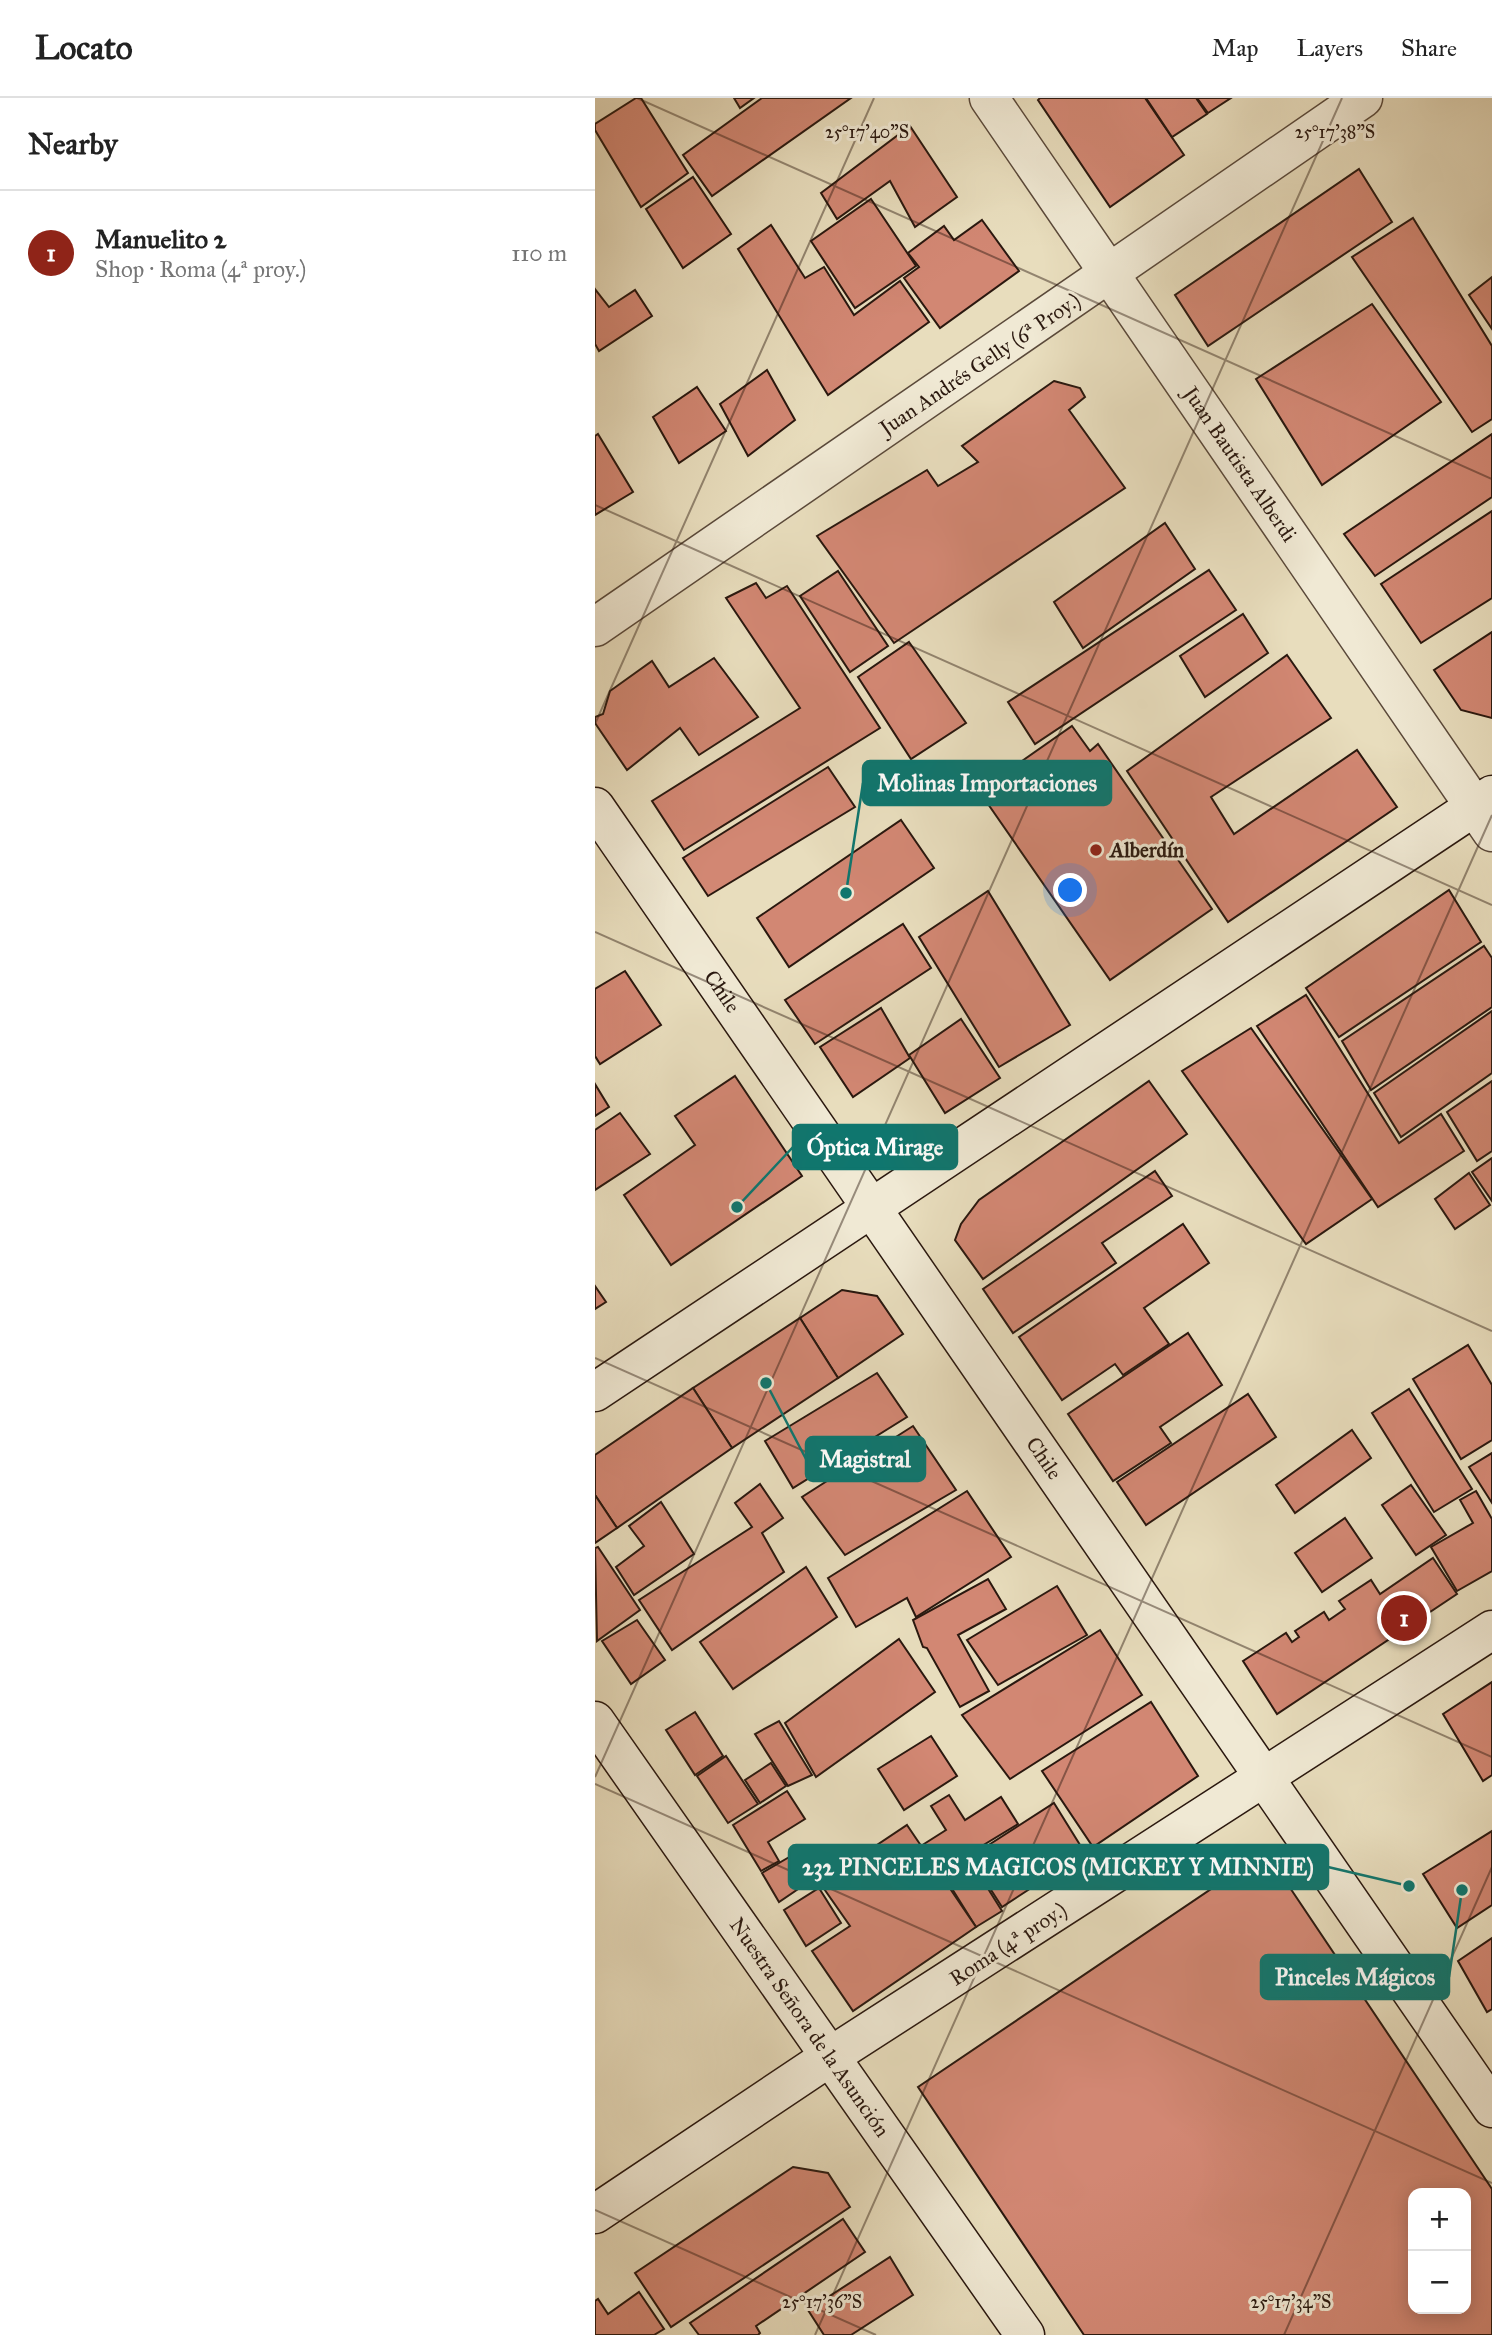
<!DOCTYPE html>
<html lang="en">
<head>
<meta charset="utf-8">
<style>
  body { margin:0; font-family:"IM FELL Great Primer",serif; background:#f2f2f2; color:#222 }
  .controls { position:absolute; right:21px; bottom:21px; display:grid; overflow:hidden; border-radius:14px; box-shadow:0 4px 18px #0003 }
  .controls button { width:63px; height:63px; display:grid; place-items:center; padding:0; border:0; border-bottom:2px solid #e0e0e0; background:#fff; color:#222; font:35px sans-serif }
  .you { position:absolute; left:476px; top:793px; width:24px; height:24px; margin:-18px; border:5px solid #fff; border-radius:50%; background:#1a73e8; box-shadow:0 0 0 10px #1a73e833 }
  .badge { display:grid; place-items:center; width:46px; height:46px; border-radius:50%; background:#8f2418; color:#fff; font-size:23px; font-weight:700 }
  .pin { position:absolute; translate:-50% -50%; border:4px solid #fff; box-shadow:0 2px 7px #0006 }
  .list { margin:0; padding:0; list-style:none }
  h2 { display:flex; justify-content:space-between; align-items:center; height:91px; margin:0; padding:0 28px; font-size:30px }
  h2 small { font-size:23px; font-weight:400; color:#767676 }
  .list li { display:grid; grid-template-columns:46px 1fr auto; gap:21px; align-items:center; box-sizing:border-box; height:126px; padding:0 28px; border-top:2px solid #e0e0e0 }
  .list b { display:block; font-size:26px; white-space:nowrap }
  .list p { margin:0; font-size:23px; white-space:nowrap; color:#767676 }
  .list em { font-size:23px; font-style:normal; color:#767676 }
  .map { position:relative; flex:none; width:897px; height:2237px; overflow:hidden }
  header { display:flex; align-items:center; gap:42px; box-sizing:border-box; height:98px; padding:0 35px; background:#fff; border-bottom:2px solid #e0e0e0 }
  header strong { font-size:33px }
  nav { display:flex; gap:38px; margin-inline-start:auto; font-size:24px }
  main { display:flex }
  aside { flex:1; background:#fff }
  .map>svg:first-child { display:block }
</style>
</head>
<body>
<header>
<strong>Locato</strong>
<nav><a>Map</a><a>Layers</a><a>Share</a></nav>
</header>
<main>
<aside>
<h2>Nearby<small></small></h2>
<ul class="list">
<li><span class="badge">1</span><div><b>Manuelito 2</b><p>Shop · Roma (4ª proy.)</p></div><em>110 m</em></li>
</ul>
</aside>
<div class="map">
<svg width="897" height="2237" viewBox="0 0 897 2237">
  <rect width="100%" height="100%" fill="#e8ddbd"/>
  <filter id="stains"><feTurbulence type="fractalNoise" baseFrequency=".00286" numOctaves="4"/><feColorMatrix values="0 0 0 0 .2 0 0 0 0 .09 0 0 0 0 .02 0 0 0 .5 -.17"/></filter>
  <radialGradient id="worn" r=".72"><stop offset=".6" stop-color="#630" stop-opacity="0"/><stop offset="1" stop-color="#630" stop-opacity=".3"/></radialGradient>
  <g fill="#d28773" stroke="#2a180f" stroke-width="2" fill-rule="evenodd">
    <path d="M41 0H46L93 75 46 109 0 32V26Z"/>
    <path d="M139 0H159L145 10Z"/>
    <path d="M167 0H256L117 98 88 57Z"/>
    <path d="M445 0H550L589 57 515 109 443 2Z"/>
    <path d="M551 0H601L612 16 577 39Z"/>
    <path d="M602 0H636L613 15Z"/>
    <path d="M315 28 362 99 320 129 295 83 242 121 226 95Z"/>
    <path d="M764 71 797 124 613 248 580 197Z"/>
    <path d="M98 79 136 136 88 170 51 111Z"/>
    <path d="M276 101 321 168 260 210 216 143Z"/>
    <path d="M818 120 897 248V321L877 334 757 159Z"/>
    <path d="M387 122 424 173 345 230 309 180 324 169 313 155 349 128 359 142Z"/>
    <path d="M176 127 210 180 229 169 259 217 305 183 334 224 233 297 143 151Z"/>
    <path d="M897 179V231L874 197Z"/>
    <path d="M0 191 14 209 40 192 57 218 4 253 0 246Z"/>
    <path d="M777 206 846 304 727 387 661 281Z"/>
    <path d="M172 272 200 322 153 358 125 306Z"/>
    <path d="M459 283 485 290 490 299 474 312 530 390 299 545 222 438 332 372 343 388 383 364 367 348Z"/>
    <path d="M102 289 131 333 84 365 58 319Z"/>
    <path d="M3 336 38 394 0 417V338Z"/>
    <path d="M897 336V399L780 478 749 436Z"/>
    <path d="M897 413V500L826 545 786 486Z"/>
    <path d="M570 425 600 471 488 550 459 504Z"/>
    <path d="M614 472 641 512 440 646 413 604Z"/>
    <path d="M243 473 293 548 255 574 205 498Z"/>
    <path d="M161 485 171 500 192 488 285 630 89 752 57 703 205 610 131 500Z"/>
    <path d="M648 516 673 555 610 599 585 558Z"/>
    <path d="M897 534V620L866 612 839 572Z"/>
    <path d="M314 544 371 625 316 661 263 579Z"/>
    <path d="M692 557 736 620 616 699 639 736 762 652 802 709 633 824 532 673Z"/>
    <path d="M119 560 163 619 104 657 85 630 32 672 0 625V619L8 616 15 593 57 563 74 589Z"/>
    <path d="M477 628 495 653 503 646 617 811 515 882 384 693Z"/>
    <path d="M233 669 260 709 113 798 88 760Z"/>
    <path d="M306 722 339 770 194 869 162 820Z"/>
    <path d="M854 792 886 844 744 939 711 890Z"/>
    <path d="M393 793 475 927 404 969 324 839Z"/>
    <path d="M308 826 336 870 220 946 190 902Z"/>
    <path d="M889 848 897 860V909L776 992 747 943Z"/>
    <path d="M30 873 66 927 5 966 0 958V891Z"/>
    <path d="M711 897 804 1045 846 1016 869 1053 783 1109 662 928Z"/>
    <path d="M286 910 315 960 258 999 225 949Z"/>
    <path d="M897 913V975L806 1039 779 995Z"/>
    <path d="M366 921 405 980 350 1015 314 957Z"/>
    <path d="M656 930 777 1101 711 1146 587 973Z"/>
    <path d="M140 978 207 1078 76 1167 29 1097 100 1047 80 1018Z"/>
    <path d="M554 983 592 1036 388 1181 360 1142 366 1126 384 1102Z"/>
    <path d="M897 983V1053L882 1063 852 1014Z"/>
    <path d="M0 986 14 1009 0 1018Z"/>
    <path d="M25 1015 55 1056 0 1092V1032Z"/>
    <path d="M897 1060V1103L877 1074Z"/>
    <path d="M560 1073 577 1098 507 1145 521 1165 418 1235 388 1191Z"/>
    <path d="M874 1075 895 1107 860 1131 840 1101Z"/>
    <path d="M588 1126 614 1165 549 1210 574 1246 528 1277 520 1266 467 1302 424 1239Z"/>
    <path d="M0 1188 11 1204 0 1211Z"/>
    <path d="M247 1192 282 1198 308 1236 243 1280 205 1220Z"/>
    <path d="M205 1220 243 1280 137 1350 98 1290Z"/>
    <path d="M593 1235 627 1287 565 1329 576 1345 518 1383 473 1316Z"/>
    <path d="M873 1247 897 1287V1342L866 1361 818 1281Z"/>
    <path d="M282 1275 312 1319 198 1390 170 1343Z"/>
    <path d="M98 1290 137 1350 22 1430 0 1397V1357Z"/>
    <path d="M814 1291 877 1391 839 1414 777 1315Z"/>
    <path d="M653 1296 681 1339 551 1427 522 1384Z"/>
    <path d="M318 1328 361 1392 250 1457 207 1399Z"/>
    <path d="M757 1332 776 1360 700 1415 681 1387Z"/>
    <path d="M897 1355V1405L874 1369Z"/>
    <path d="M165 1386 188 1420 167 1435 189 1474 77 1552 44 1502 157 1429 140 1405Z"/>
    <path d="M816 1387 851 1437 821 1457 787 1407Z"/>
    <path d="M372 1393 416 1459 321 1519 312 1500 261 1529 233 1480Z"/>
    <path d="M881 1393 897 1421V1473L862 1493 836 1449 878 1425 865 1402Z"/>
    <path d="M0 1397 22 1430 0 1445Z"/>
    <path d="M66 1404 99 1456 39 1497 21 1469 49 1448 34 1428Z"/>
    <path d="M750 1420 777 1460 727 1494 700 1455Z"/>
    <path d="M3 1449 45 1512 2 1543 0 1450Z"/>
    <path d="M838 1460 862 1496 682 1616 648 1563 691 1535 697 1544 704 1539 700 1533 729 1514 734 1522 750 1511 744 1503 776 1482 785 1496Z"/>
    <path d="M211 1469 242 1519 138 1591 105 1544Z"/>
    <path d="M393 1481 411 1511 363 1537 394 1593 365 1609 332 1550 328 1549 318 1522Z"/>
    <path d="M462 1488 492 1537 403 1587 372 1542Z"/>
    <path d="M42 1522 70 1562 36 1586 7 1543Z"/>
    <path d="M505 1532 547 1597 415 1681 367 1617Z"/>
    <path d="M304 1541 340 1594 221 1679 190 1625Z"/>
    <path d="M897 1584V1677L888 1683 848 1616Z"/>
    <path d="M556 1604 603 1678 498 1749 447 1673Z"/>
    <path d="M100 1614 128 1658 100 1677 71 1632Z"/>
    <path d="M184 1623 217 1677 193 1688 160 1636Z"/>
    <path d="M336 1638 362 1678 309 1712 283 1671Z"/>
    <path d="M131 1658 163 1706 133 1725 102 1678Z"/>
    <path d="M176 1665 191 1688 165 1705 150 1682Z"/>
    <path d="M192 1693 210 1721 173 1744 184 1763 166 1773 138 1727Z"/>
    <path d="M354 1697 370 1722 406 1699 423 1726 372 1757 407 1813 381 1829 329 1746 351 1732 336 1708Z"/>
    <path d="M459 1705 490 1755 407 1809 375 1759Z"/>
    <path d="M312 1727 381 1829 258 1913 217 1853 255 1828 225 1785Z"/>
    <path d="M897 1733V1807L862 1830 828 1776Z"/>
    <path d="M671 1754 897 2091V2237H489L323 1989ZM818 2095H871V2211H818Z"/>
    <path d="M196 1758 212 1785 184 1804 167 1775Z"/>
    <path d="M224 1790 246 1825 211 1848 189 1812Z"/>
    <path d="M897 1840V1911L892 1914 863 1863Z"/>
    <path d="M198 2069 233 2075 255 2109 76 2229 40 2175Z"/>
    <path d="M248 2121 270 2154 161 2228 165 2235 163 2237H104L95 2225Z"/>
    <path d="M295 2159 318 2197 256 2237H229L213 2212Z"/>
    <path d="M44 2194 69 2231 59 2237H0V2203L3 2201 13 2216Z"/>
  </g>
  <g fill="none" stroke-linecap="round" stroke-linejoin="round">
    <g stroke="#5a493a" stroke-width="41">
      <g id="street">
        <path id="s1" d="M394 0 897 734"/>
        <path d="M0 529 768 0"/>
      </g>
    </g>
    <g stroke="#2a180f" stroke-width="41">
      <g id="secondary">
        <path id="s2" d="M0 709 897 2010"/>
        <path d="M0 1294 897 697"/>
        <path id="s3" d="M0 1623 430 2237"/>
        <path d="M0 2116 236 1958 897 1532"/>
      </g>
    </g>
    <use href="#street" stroke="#f0e9d4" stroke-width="38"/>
    <use href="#secondary" stroke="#f0e9d4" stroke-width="38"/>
  </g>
  <path fill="none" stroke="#2a180f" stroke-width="2" stroke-opacity="0.45" d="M42 0 897 381M0 407 897 807M0 626 279 0M0 834 897 1233M0 1260 897 1659M0 1679 747 0M0 1686 897 2085M0 2112 281 2237M220 2237 897 717M689 2237 897 1769"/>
  <circle fill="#8f2418" stroke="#f0e9d4" stroke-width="2.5" cx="501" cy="752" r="7"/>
  <g text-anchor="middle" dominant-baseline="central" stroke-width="6" stroke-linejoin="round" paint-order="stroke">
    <g font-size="21" fill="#2a180f" stroke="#f0e9d4">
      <text transform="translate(385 266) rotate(-34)">Juan Andrés Gelly (6ª Proy.)</text>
      <text stroke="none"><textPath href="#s1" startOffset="444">Juan Bautista Alberdi</textPath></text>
      <text stroke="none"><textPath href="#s2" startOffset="224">Chile</textPath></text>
      <text stroke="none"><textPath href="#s2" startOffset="791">Chile</textPath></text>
      <text transform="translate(413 1846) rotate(-33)">Roma (4ª proy.)</text>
      <text stroke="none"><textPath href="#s3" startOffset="374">Nuestra Señora de la Asunción</textPath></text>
    </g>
    <g font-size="21" font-weight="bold" fill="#2a180f" stroke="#f0e9d4" text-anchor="start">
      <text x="515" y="752">Alberdín</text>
    </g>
  </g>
  <g font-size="18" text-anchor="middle" fill="#2a180f" stroke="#f0e9d4" stroke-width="6" stroke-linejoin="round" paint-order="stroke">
    <text x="272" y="40">25°17'40"S</text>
    <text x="740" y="40">25°17'38"S</text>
    <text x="227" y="2210">25°17'36"S</text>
    <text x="696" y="2210">25°17'34"S</text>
  </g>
  <path fill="none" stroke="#0f766e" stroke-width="2.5" d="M251 795L268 685M142 1109L198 1049M171 1285L211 1361M814 1788L733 1769M867 1792L854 1879"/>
  <g fill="#0f766e" stroke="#f0e9d4" stroke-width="2.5">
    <circle cx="251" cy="795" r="7"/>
    <circle cx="142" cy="1109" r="7"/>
    <circle cx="171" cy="1285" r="7"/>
    <circle cx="814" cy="1788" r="7"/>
    <circle cx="867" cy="1792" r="7"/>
  </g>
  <g fill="#0f766e" stroke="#0f766e" stroke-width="2.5">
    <rect x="268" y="663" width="248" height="44" rx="7"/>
    <rect x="198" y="1027" width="164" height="44" rx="7"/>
    <rect x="211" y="1339" width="119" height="44" rx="7"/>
    <rect x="194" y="1747" width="539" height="44" rx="7"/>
    <rect x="666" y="1857" width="188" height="44" rx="7"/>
  </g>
  <g font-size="23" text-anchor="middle" font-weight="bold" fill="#fff">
    <text x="392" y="693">Molinas Importaciones</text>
    <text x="280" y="1057">Óptica Mirage</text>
    <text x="270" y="1369">Magistral</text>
    <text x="463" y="1777">232 PINCELES MAGICOS (MICKEY Y MINNIE)</text>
    <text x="760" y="1887">Pinceles Mágicos</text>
  </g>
  <rect width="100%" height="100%" filter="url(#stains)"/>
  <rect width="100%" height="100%" fill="url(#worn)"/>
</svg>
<div class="controls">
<button>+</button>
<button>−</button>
</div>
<div class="you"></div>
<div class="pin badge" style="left:809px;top:1520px">1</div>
</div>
</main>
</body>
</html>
